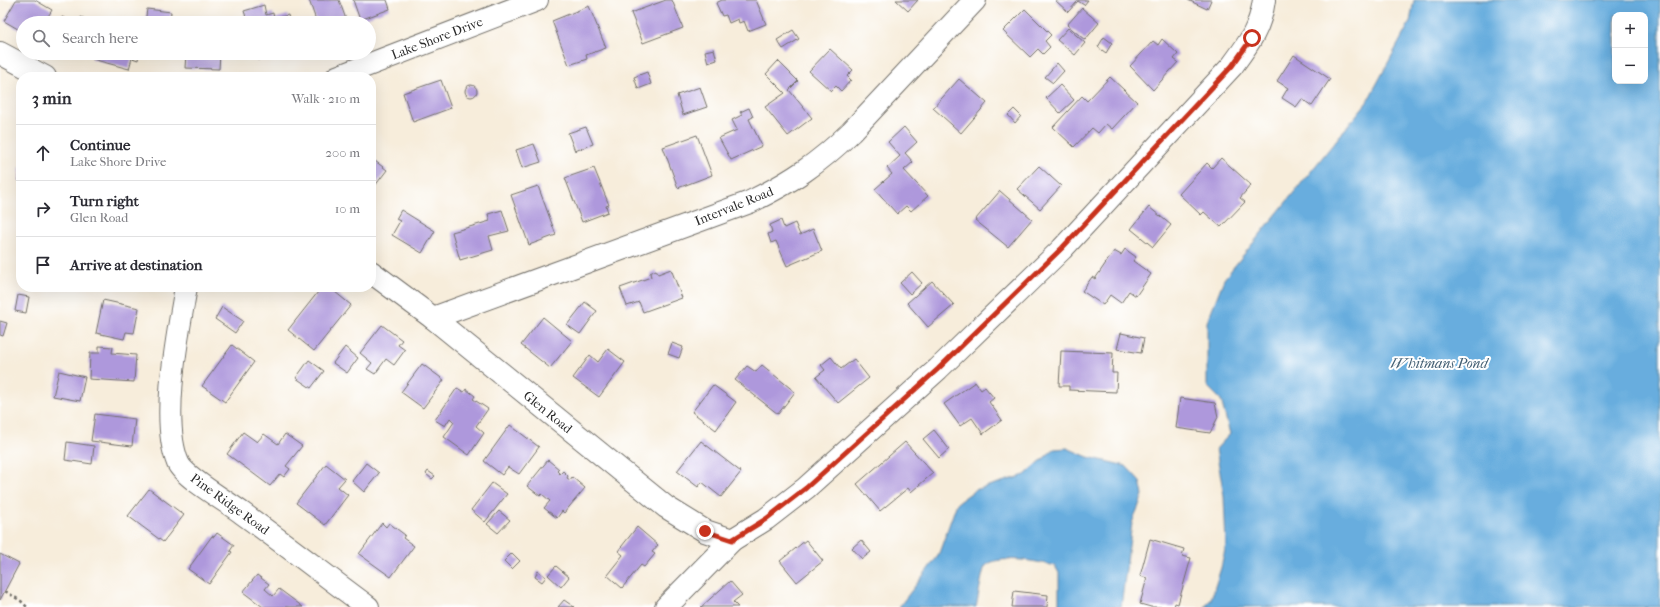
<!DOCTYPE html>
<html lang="en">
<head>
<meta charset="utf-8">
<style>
  body { margin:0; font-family:"IM FELL French Canon",serif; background:#f2f2f3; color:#2b2b33 }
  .controls { position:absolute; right:12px; top:12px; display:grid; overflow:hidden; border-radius:8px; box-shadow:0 4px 16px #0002 }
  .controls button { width:36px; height:36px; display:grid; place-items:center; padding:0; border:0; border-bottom:1px solid #e1e1e2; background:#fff; color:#2b2b33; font:20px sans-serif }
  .stop { position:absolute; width:12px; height:12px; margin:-9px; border:3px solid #c8321e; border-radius:50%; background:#fff }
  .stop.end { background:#c8321e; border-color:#fff; box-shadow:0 1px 4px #0008 }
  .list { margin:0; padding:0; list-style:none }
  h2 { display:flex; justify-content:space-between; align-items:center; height:52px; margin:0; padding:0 16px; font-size:17px }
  h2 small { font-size:13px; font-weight:400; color:#7c7c81 }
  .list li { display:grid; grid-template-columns:26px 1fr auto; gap:12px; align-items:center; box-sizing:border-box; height:56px; padding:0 16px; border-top:1px solid #e1e1e2 }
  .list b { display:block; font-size:15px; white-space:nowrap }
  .list p { margin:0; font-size:13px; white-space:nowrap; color:#7c7c81 }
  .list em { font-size:13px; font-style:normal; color:#7c7c81 }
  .icon { flex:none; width:22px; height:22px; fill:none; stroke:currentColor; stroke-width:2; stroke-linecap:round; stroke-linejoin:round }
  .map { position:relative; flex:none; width:1660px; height:607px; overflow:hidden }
  .search { position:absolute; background:#fff; box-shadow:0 4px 16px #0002; left:16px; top:16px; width:360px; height:44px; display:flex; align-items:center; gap:10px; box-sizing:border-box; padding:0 14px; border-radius:22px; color:#7c7c81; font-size:15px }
  .panel { position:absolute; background:#fff; box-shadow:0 4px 16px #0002; left:16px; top:72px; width:360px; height:220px; border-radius:16px }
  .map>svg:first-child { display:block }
</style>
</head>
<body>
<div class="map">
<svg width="1660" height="607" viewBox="0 0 1660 607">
  <rect width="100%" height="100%" fill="#fff"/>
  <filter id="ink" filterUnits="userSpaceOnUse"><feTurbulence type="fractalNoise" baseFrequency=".025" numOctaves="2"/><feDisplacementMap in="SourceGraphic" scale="8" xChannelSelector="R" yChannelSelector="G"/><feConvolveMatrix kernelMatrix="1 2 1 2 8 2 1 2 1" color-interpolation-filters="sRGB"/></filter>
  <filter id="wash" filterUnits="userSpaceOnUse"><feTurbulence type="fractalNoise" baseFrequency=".012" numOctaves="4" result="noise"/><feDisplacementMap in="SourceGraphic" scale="16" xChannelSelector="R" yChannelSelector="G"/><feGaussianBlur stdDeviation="0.9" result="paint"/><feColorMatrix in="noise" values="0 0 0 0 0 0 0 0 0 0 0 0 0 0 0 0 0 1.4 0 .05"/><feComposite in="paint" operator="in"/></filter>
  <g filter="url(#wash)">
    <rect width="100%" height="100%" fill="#f7eddb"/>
    <g fill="#67adde" stroke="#496c84" fill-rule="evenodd">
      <path d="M1414 0H1660V607H1205L1211 599 1221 568 1226 545 1224 496 1216 449 1230 434 1221 400 1207 386V322L1224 279 1367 102 1410 22ZM1615 15H1645V81H1615Z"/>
      <path d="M1067 448 1088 457 1126 466 1140 481 1143 495 1132 523 1121 607H1059V573L1055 566C1042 562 994 553 985 567 982 572 978 599 976 607H899L938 556 957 503 975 490 1025 475 1054 449Z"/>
    </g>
    <g id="blocks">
      <g fill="#ae98dc">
        <path d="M16 0H35L52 10 44 23H23V32L4 21Z"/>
        <path d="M309 0H339L347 22 317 23Z"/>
        <path d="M353 0H387L390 9 360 20Z"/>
        <path d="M666 0H672L683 28 643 43 631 13Z"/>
        <path d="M722 0H756L766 24 748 31 744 21 739 23 738 19 729 23 726 15 722 16 716 3Z"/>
        <path d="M896 0H918L908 11Z"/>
        <path d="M1055 0H1088L1084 5 1078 1 1068 12Z"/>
        <path d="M1188 0H1211L1207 9Z"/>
        <path d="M264 5 266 15 273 13 274 19 288 15 290 23H248L244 11Z"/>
        <path d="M589 6 606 48 586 55 587 59 569 65 552 21Z"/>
        <path d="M1082 8 1099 23 1085 40 1067 25Z"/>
        <path d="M147 9 171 12 170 23H145Z"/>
        <path d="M1025 9 1051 35 1045 41 1050 47 1043 54 1038 49 1030 57 1003 31Z"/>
        <path d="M62 17 78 23H60Z"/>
        <path d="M81 17 94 23H79Z"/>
        <path d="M187 21 212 22V23H187Z"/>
        <path d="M1068 28 1085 43 1075 55 1057 40Z"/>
        <path d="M793 30 799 39 783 49 777 40Z"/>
        <path d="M1104 37 1112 43 1106 53 1098 47Z"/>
        <path d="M1162 39 1178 54 1174 59 1178 62 1153 90 1130 66 1153 41 1158 45Z"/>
        <path d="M714 49 717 60 708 63 705 51Z"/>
        <path d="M830 49 853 70 847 76 851 80 841 91 836 86 831 91 809 71Z"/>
        <path d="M94 53H139L138 60 132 58 129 69 92 59Z"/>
        <path d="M186 53H220L219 69 185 68Z"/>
        <path d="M256 53H281L258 60Z"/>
        <path d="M1294 55 1330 79 1312 106 1302 99 1296 107 1282 98 1288 88 1277 81Z"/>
        <path d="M778 61 798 81 789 90 812 118 788 136 765 107 785 93 766 74Z"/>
        <path d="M1057 63 1064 71 1053 83 1045 77Z"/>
        <path d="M647 72 651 84 638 89 634 77Z"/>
        <path d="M1110 77 1137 102 1112 129 1106 124 1098 133 1092 128 1074 147 1053 127 1082 96 1087 101Z"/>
        <path d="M959 79 987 103 961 133 933 108Z"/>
        <path d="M441 80 451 108 413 122 403 93Z"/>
        <circle cx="471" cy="91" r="6"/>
        <path d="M1060 85 1074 100 1060 113 1046 98Z"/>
        <path d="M700 87 707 107 683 115 677 95Z"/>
        <path d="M749 108 753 117 749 119 762 146 731 160 719 138 737 130 732 120 742 115 740 112Z"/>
        <path d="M1014 109 1021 116 1015 123 1008 115Z"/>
        <path d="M586 127 593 144 575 151 568 133Z"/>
        <path d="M904 127 917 142 905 153 913 162 904 170 928 196 911 211 906 206 897 214 875 189 892 174 887 168 900 156 888 142Z"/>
        <path d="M697 135 712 175 678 188 663 147Z"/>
        <path d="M534 144 541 162 522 168 516 150Z"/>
        <path d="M371 158 387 170 371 191Z"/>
        <path d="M1221 158 1251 185 1240 198 1245 202 1221 227 1204 212 1201 215 1179 194 1207 163 1212 168Z"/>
        <path d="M20 166H21V181H19Z"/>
        <path d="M1039 166 1061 186 1040 209 1017 189Z"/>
        <path d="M594 168 609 205 606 206 608 212 582 222 565 178Z"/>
        <path d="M538 186 556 235 529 245 511 195Z"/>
        <path d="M1000 191 1032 219 1008 247 975 220Z"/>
        <path d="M1149 207 1171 225 1153 247 1131 229Z"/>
        <path d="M401 210 435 231 422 253 392 235 400 221 396 219Z"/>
        <path d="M502 210 509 231 489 236 493 250 460 260 452 232 490 221 488 214Z"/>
        <path d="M781 220 784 228 795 223 800 235 813 229 822 251 787 266 776 241 771 243 768 234 772 232 770 225Z"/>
        <path d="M1125 249 1136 257 1133 261 1151 274 1136 296 1129 291 1121 303 1110 295 1103 305 1082 291 1092 277 1095 279 1114 251 1121 255Z"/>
        <path d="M671 269 682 298 643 312 639 302 627 306 620 288 651 277 650 273 656 270 658 274Z"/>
        <path d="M912 272 922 283 910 294 900 283Z"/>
        <path d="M932 281 954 305 928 327 907 303Z"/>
        <path d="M322 287H329L351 305 314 351 288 330Z"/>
        <path d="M18 295 29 297 26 313 15 311Z"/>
        <path d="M103 300 139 308 134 333 126 332 124 339 96 333Z"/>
        <path d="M585 302 597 311 580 334 567 325Z"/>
        <path d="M222 307 243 321 235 333 215 319Z"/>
        <path d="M543 317 572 341 550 368 521 345Z"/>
        <path d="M0 321 7 323 3 336 0 335Z"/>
        <path d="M382 325 402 340 398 345 405 350 394 365 386 359 375 374 367 369 372 363 360 353Z"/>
        <path d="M1121 333 1144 338 1141 353 1117 349Z"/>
        <path d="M672 343 683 347 679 358 668 354Z"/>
        <path d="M232 345 254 362 225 402 202 386Z"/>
        <path d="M99 346 113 347 112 353 136 355 134 382 89 379 90 353H99Z"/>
        <path d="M345 347 358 358 347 373 333 363Z"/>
        <path d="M608 349 625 362 599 397 573 378 590 355 598 362Z"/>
        <path d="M1061 351 1113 353 1112 373H1117L1116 392 1069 390V386H1059Z"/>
        <path d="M831 357 841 369 854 359 869 378 838 403 816 377 825 370 821 365Z"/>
        <path d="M309 360 324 371 311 388 296 378Z"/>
        <path d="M422 364 444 380 423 408 401 392Z"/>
        <path d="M762 365 795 392 778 414 735 380 747 366 756 372Z"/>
        <path d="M59 371 85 377 80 401 53 396Z"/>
        <path d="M975 382 981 390 985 387 994 398 989 402 1002 420 983 434 972 418 960 426 944 404Z"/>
        <path d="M713 385 736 402 716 430 692 412Z"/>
        <path d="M457 388 464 392 466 389 475 396 473 399 488 409 476 426 484 433 469 455 444 437 454 422 450 418 445 426 435 420Z"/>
        <path d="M1180 398 1215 403 1218 417 1210 433 1176 428Z"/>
        <path d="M95 414 135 419 132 446 91 441Z"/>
        <path d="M510 425 539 447 519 474 508 467 502 475 484 461Z"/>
        <path d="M934 430 949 449 939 458 923 439Z"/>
        <path d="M243 432 257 442 264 434 278 444 285 434 302 446 286 466 290 469 284 477 280 474 270 486 227 454Z"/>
        <path d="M701 441 741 472 721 497 702 482 698 487 677 471Z"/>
        <path d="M67 442 94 446 92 464 65 460Z"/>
        <path d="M905 442 933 473 911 492 908 488 880 511 857 484Z"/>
        <path d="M548 460 559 469 557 471 560 474 563 471 568 476 567 478 570 480 572 477 585 488 564 513 562 511 557 518 544 508 550 501 542 494 540 496 527 486Z"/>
        <path d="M366 463 379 473 364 492 352 481Z"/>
        <path d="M326 464 345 479 338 487 348 495 325 525 296 503Z"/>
        <path d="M428 471 435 476 432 479 426 474Z"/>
        <path d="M492 483 507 494 485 522 471 510Z"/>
        <path d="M149 489 184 515 163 542 128 516Z"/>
        <path d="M499 511 510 520 498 533 487 524Z"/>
        <path d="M382 523 386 527 389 523 405 535 403 538 414 546 391 577 359 554Z"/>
        <path d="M637 527 658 545 652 552 655 554 644 567 641 565 622 588 607 575 623 555 618 551Z"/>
        <path d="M217 533 234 545 230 551 232 552 209 584 188 569 212 536 214 537Z"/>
        <path d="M1150 539 1184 549 1182 556 1191 558 1178 604 1175 603 1174 607H1151L1140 604 1147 578 1140 576Z"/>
        <path d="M806 540 823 561 797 582 780 561Z"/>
        <path d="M861 540 871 552 862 559 852 548Z"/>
        <path d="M512 553 520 561 512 569 504 561Z"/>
        <path d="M0 554 19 564 0 600Z"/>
        <path d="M556 566 569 577 561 587 548 575Z"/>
        <path d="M538 571 546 577 542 582 535 577Z"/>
        <path d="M257 575 269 584 265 589 273 596 279 589 303 607H263L243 592Z"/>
        <path d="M730 581 742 595 733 602 738 607H701Z"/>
        <path d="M1014 591 1048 595 1047 607H1012Z"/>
        <path d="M564 600 574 607H558Z"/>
      </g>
    </g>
  </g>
  <g filter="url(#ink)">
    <use href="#blocks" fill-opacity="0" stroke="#726f69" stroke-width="1"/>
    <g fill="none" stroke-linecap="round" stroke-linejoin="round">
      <g stroke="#726f69" stroke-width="24">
        <g id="street">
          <path d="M0 53 45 77"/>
          <path d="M337 77 537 0"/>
          <path d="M371 272 433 318 666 507 705 531 732 540"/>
          <path d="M186 287C178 334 160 420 178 463 184 477 229 503 242 513 285 544 326 576 368 607"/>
          <path d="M433 318 750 202C791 182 818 164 851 132L975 0"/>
          <path d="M666 607 732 540 766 519 806 488 938 369 1062 249 1232 66C1249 43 1260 29 1264 0"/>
        </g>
      </g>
      <path stroke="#726f69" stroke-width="2.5" stroke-dasharray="3 3" stroke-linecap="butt" d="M5 591 21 601 27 607"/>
      <use href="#street" stroke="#fff" stroke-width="22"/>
    </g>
  </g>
  <g fill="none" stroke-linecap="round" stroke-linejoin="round" filter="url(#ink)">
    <path stroke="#c8321e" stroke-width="5" d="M705 531 732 540 766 519 806 488 938 369 1062 248 1232 66 1252 38"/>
  </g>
  <g text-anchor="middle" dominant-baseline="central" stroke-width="4" stroke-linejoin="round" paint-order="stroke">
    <g font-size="13" fill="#2b2b2b" stroke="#fff">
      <text transform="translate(437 38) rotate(-21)">Lake Shore Drive</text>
      <text transform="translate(734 206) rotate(-22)">Intervale Road</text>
      <text transform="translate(548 412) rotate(39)">Glen Road</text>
      <text transform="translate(230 504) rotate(36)">Pine Ridge Road</text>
    </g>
    <g font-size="14" font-style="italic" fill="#435f73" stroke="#fff">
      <text x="1439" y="363">Whitmans Pond</text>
    </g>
  </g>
</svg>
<div class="controls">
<button>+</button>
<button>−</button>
</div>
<div class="stop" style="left:1252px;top:38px"></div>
<div class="stop end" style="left:705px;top:531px"></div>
<div class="search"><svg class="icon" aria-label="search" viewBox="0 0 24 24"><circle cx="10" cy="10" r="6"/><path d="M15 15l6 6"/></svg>Search here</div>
<section class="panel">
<h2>3 min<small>Walk · 210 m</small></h2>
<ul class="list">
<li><svg class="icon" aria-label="ahead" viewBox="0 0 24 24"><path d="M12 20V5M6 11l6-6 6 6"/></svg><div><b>Continue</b><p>Lake Shore Drive</p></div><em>200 m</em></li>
<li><svg class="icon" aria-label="right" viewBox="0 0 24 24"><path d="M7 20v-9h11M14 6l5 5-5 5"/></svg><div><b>Turn right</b><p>Glen Road</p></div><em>10 m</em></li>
<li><svg class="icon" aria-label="arrive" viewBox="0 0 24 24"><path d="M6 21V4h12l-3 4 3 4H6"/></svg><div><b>Arrive at destination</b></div></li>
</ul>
</section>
</div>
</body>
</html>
